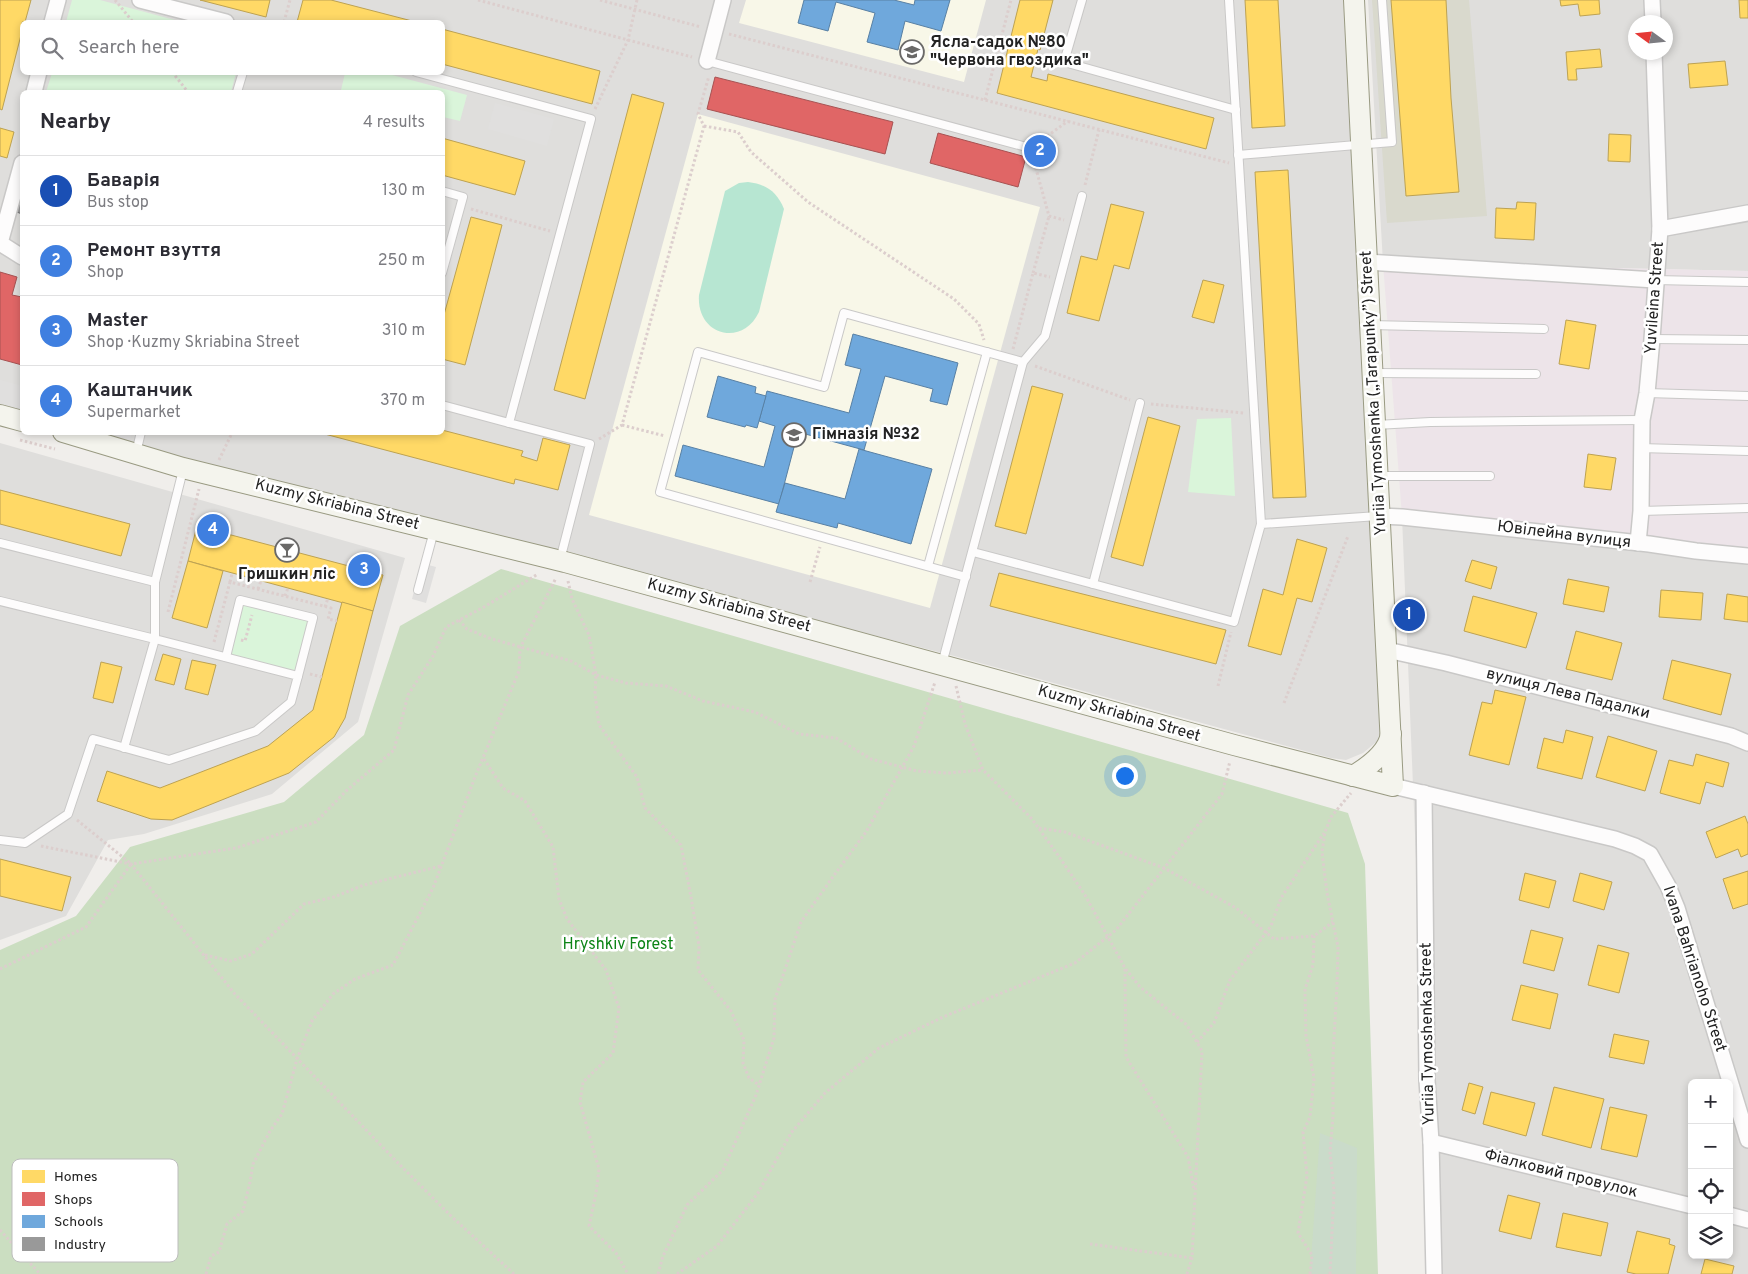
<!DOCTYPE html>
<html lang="en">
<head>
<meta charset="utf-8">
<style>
  body { margin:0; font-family:Overpass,sans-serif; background:#f7f7f7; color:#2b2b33 }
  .controls { position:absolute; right:15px; bottom:15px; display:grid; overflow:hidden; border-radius:8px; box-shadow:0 2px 8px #0003 }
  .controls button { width:45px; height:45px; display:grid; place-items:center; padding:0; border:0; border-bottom:1px solid #e1e1e2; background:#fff; color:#2b2b33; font:25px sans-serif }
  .compass { position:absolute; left:1628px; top:15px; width:45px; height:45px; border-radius:50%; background:#fff; box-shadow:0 2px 8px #0003; rotate:285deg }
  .you { position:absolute; left:1124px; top:775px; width:18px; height:18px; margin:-12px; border:4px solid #fff; border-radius:50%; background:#1a73e8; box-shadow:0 0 0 8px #1a73e833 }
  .badge { display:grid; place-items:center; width:32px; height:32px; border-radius:50%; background:#6a6968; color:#fff; font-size:16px; font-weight:700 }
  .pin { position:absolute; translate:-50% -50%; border:2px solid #fff; box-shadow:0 1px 5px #0006 }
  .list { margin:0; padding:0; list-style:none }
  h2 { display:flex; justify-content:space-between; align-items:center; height:65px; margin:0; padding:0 20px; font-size:21px }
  h2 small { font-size:16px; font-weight:400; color:#7c7c81 }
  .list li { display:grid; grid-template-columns:32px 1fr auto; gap:15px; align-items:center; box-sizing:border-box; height:70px; padding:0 20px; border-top:1px solid #e1e1e2 }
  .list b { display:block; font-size:19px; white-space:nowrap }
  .list p { margin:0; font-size:16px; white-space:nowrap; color:#7c7c81 }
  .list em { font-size:16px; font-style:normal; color:#7c7c81 }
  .icon { flex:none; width:28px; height:28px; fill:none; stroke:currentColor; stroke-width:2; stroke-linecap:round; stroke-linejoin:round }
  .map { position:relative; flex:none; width:1748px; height:1274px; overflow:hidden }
  .search { position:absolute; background:#fff; box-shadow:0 2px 8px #0003; left:20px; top:20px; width:425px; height:55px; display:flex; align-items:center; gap:12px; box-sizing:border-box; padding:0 18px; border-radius:8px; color:#7c7c81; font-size:19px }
  .panel { position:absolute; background:#fff; box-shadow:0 2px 8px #0003; left:20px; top:90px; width:425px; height:345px; border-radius:8px }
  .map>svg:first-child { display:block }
</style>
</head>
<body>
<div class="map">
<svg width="1748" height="1274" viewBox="0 0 1748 1274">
  <rect width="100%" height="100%" fill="#f0eeeb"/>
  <g fill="#dfdedc" fill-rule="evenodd">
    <path d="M0 0H1346L1381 738 1363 753 1346 760 1331 758 954 656 88 433 442 432V92H22V415L0 409ZM22 22H442V72H22Z"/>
    <path d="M1368 0H1748V271L1383 263ZM1636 22H1666V52H1636Z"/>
    <path d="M0 443 405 558 358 722 272 794 144 834 108 840 66 916 0 940Z"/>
    <path d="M1402 517 1748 556V1274H1433ZM1692 1083H1729V1255H1692Z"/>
  </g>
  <path fill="#ede4e9" d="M1383 263 1748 271V556L1402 517Z"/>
  <g fill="#f8f7e8">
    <path d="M746 0H986L964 82 739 23Z"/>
    <path d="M698 114 1040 207 930 608 589 515Z"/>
  </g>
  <path fill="#d9d9cd" d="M1372 0H1469L1487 216 1387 223Z"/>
  <path fill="#cbdec1" d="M501 569 1348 813 1365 864 1378 1274H0V950L76 916 130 847 284 802 364 735 400 626Z"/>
  <path fill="#cadbca" d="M1320 1133 1357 1148 1356 1274H1310Z"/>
  <g fill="#daf5da">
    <path d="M72 0H100L182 22H66Z"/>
    <path d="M381 72 467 95 460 121 443 117 442 92H349L341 90 345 73Z"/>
    <path d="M52 73V72L236 73 231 92H46Z"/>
    <path d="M1231 418 1235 496 1188 492 1197 419Z"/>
    <path d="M242 601 312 620 297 673 228 656Z"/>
  </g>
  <path fill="#b7e6d2" d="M748 182C766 184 777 192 784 209L759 312C742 348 696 335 699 295L725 191 739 183Z"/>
  <g fill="#e0dfde">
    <path d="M495 103 554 119 547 146 488 129Z"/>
    <path d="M0 380 22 386V411L0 406Z"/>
    <path d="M103 433H132L130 440Z"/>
    <path d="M421 563 436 567 426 603 412 599Z"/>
    <path d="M157 643 193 651 191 659 156 651Z"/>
  </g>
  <g fill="#ffd966" stroke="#bda252">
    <path d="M0 0H31L25 22H22V31L2 110 0 109Z"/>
    <path d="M200 0H270L266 17Z"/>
    <path d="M303 0H331L416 22H297Z"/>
    <path d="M1020 0H1053L1040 50 1038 49 1031 77 1047 81 1048 74 1214 118 1206 149 997 93Z"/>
    <path d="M1245 0H1278L1285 126 1252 128Z"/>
    <path d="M1391 0H1446L1451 98 1459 192 1406 196Z"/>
    <path d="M1560 0H1599L1600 14 1580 16 1578 4 1561 6Z"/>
    <path d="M1739 0H1748V18H1740Z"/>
    <path d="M442 29 600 71 592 104 442 64Z"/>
    <path d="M1600 49 1602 67 1576 69 1577 80H1568L1566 52Z"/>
    <path d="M1725 61 1728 85 1690 88 1688 64Z"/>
    <path d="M632 94 664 103 585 399 554 390Z"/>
    <path d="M0 128 14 132 7 158 0 156Z"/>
    <path d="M1609 134 1631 135 1630 162 1608 161Z"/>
    <path d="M442 138 525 161 515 195 442 175Z"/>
    <path d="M1288 170 1306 497 1273 498 1255 172Z"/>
    <path d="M1517 202 1536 203 1534 240 1495 238 1496 208 1516 209Z"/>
    <path d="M1111 204 1144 212 1129 269 1114 265 1099 321 1067 313 1081 256 1097 260Z"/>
    <path d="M471 217 502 225 465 365 442 359V322Z"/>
    <path d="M1203 280 1224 285 1214 323 1192 317Z"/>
    <path d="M1566 320 1596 325 1589 369 1559 364Z"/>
    <path d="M1032 386 1063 394 1026 534 995 526Z"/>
    <path d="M1148 417 1180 426 1143 566 1111 557Z"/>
    <path d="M442 430 523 451 521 456 537 461 543 438 570 445 558 490 515 479 514 484 317 432H442Z"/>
    <path d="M1588 454 1616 458 1611 490 1584 487Z"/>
    <path d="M0 490 130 524 121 556 0 524Z"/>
    <path d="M197 526 383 575 373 611 188 561Z"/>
    <path d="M1297 539 1327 548 1312 602 1297 598 1281 655 1248 646 1263 589 1283 595Z"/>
    <path d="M1472 560 1497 567 1491 589 1465 581Z"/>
    <path d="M188 561 223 571 207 628 172 618Z"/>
    <path d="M999 573 1226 630 1216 664 990 606Z"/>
    <path d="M1568 579 1609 587 1604 612 1563 604Z"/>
    <path d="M1661 590 1703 593 1701 620 1659 617Z"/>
    <path d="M1727 594 1748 597V622L1724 619Z"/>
    <path d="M1473 596 1537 613 1526 648 1464 631Z"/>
    <path d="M342 602 373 611 345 718 334 737 289 773 172 820 151 819 97 801 107 771 160 788 268 746 313 710Z"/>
    <path d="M1576 631 1622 643 1612 680 1566 669Z"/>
    <path d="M163 654 181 659 174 685 155 680Z"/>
    <path d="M192 660 216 665 208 695 185 689Z"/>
    <path d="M1672 660 1731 674 1721 715 1663 699Z"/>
    <path d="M101 662 122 667 113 703 93 698Z"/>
    <path d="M1495 690 1526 697 1509 765 1469 755 1482 702 1492 704Z"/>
    <path d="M1566 730 1593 737 1582 779 1537 768 1544 738 1563 743Z"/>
    <path d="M1608 736 1657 751 1645 791 1596 777Z"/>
    <path d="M1696 754 1729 763 1723 787 1706 782 1700 804 1660 793 1669 760 1693 766Z"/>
    <path d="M1745 816 1748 824V854L1741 857 1738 849 1716 858 1706 832Z"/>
    <path d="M0 859 71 877 62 911 0 896Z"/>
    <path d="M1748 871V904L1733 909 1723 879Z"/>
    <path d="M1525 873 1556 881 1549 908 1519 900Z"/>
    <path d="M1580 873 1612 882 1604 910 1573 901Z"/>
    <path d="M1531 930 1563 938 1554 971 1523 963Z"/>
    <path d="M1598 945 1629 953 1619 993 1588 985Z"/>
    <path d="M1521 985 1558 994 1550 1029 1512 1020Z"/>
    <path d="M1614 1034 1649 1041 1644 1064 1609 1057Z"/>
    <path d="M1469 1083 1483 1087 1475 1114 1462 1110Z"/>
    <path d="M1554 1087 1604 1099 1591 1148 1542 1135Z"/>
    <path d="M1491 1092 1535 1103 1526 1136 1483 1124Z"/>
    <path d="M1610 1107 1647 1115 1637 1157 1601 1149Z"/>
    <path d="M1508 1195 1540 1203 1531 1239 1499 1231Z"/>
    <path d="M1563 1213 1608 1223 1601 1256 1556 1247Z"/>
    <path d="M1637 1231 1670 1239 1669 1244 1675 1246 1668 1274H1636L1627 1272Z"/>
    <path d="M1705 1259 1734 1266 1732 1274H1701Z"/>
  </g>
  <g fill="#e06666" stroke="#a75252">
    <path d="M715 77 893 122 885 154 707 109Z"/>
    <path d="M938 133 1026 157 1018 187 930 163Z"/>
    <path d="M1039 147 1043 148 1042 155 1037 154Z"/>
    <path d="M0 272 17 277 12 295 22 297V365L0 359Z"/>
  </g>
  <g fill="#6fa8dc" stroke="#5880a4">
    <path d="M804 0H894L914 5 915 0H950L941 31 905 21 898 50 867 42 875 13 836 2 828 31 798 23Z"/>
    <path d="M853 334 958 363 947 405 930 401 933 389 885 376 864 450 798 432 779 504 675 476 683 445 764 467 775 426 759 421 767 391 849 413 861 369 845 365Z"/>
    <path d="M718 376 756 387 755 393 766 396 757 428 746 425 745 427 707 417Z"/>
    <path d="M859 449 932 469 911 544 838 523 837 528 776 512 785 483 845 499Z"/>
  </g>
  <path fill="#999" stroke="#757575" d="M18 197 22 198V214L14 211Z"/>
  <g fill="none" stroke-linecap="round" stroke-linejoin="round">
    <g stroke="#c9c8c7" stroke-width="10">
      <g id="lane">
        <path d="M1082 0 1064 62 1236 110"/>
        <path d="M1229 0 1261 524"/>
        <path d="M707 61 1030 148"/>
        <path d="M416 72 591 119 509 423 590 444 560 560"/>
        <path d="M237 92 243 72"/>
        <path d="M1238 155 1392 142 1382 0"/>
        <path d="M442 191 463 197 442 273"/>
        <path d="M1655 280 1748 282"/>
        <path d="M1370 325 1544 329"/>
        <path d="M1652 339 1748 340"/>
        <path d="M1373 373 1536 374"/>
        <path d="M1647 393 1748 396"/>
        <path d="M442 405 509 423"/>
        <path d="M1376 425 1430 422 1642 420"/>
        <path d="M1640 448 1748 451"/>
        <path d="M136 453 141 432"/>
        <path d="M1378 476H1490"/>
        <path d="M1641 511 1748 508"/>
        <path d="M0 543 155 582"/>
        <path d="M973 552 1093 584 1140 403"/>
        <path d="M928 566 987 352"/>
        <path d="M966 577 660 492 698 352 824 387 844 313 1023 362"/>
        <path d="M1093 584 1234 622 1261 524 1378 516"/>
        <path d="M418 590 434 531"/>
        <path d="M0 601 155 639 124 748"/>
        <path d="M226 657 240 600 313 618 298 676"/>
        <path d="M942 664 1023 362 1045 336 1082 196"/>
        <path d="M0 840 25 843 68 814 93 739 169 760 256 731 291 702 298 676 155 639V582L183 470"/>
      </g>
    </g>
    <g stroke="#c9c8c7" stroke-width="18">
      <g id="street">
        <path d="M140 0 226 22"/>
        <path d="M1652 0 1653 22"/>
        <path d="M52 22 58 0"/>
        <path d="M707 61 723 0"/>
        <path d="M34 92 39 72"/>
        <path d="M22 163 0 243 22 257"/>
        <path d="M1660 229 1748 213"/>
        <path d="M1367 262 1655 280"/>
        <path d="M1380 516 1402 517 1649 544 1696 551 1748 556"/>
        <path d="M1638 543 1641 511 1642 420 1647 393 1652 339 1660 229 1654 52"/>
        <path d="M1387 650 1446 663 1731 736 1748 743"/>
        <path d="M1393 786 1615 839 1635 846 1650 854 1668 886 1677 908 1748 1140"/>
        <path d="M1424 793 1427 1080 1431 1142 1434 1274"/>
        <path d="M1431 1142 1692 1206"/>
        <path d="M1729 1215 1748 1220"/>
      </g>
    </g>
    <g stroke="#999a82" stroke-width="22">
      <g id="secondary">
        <path d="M0 415 22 421"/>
        <path d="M63 432 183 468 565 562 1234 745 1393 786 1354 0"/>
        <path d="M1353 776C1368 767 1388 753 1391 734"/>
      </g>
    </g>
    <g stroke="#dccecd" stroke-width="3" stroke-dasharray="2.5 2.5" stroke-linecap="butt">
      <path d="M115 0 133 22"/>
      <path d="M478 0 692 57"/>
      <path d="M600 0 701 27"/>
      <path d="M284 22 290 0"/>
      <path d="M729 34 1229 163"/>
      <path d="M172 72 188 92"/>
      <path d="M985 100 1011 0"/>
      <path d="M595 109 628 40 637 0"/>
      <path d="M704 126 738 132 751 152 808 202 954 299 979 324 984 340"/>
      <path d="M1039 142 1068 121"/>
      <path d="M1033 158 1049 216 1064 220"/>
      <path d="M1085 185 1099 130"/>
      <path d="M471 209 550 231"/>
      <path d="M1033 273 1049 216"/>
      <path d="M1013 349 1033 273 1050 277"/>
      <path d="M1035 366 1130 400"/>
      <path d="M1151 404 1244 413"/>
      <path d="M622 425 665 436"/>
      <path d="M599 439 622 425 704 126 698 114 709 76"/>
      <path d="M20 440 55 449"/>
      <path d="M219 460 232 433"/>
      <path d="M568 581 572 599 589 635 596 675 595 694 599 725 637 777 645 808 681 845 691 897 699 946 698 970 731 1011 744 1040 743 1063 749 1078 759 1085"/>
      <path d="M230 582 232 574"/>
      <path d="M810 582 820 547"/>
      <path d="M258 589 261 581"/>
      <path d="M285 596 288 588"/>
      <path d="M325 607 328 598"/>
      <path d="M168 612 199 489"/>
      <path d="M459 620 467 629 492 639 571 661 596 675 626 683 666 686 703 701 755 712 799 734 836 738 871 759 917 771 947 773 983 770"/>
      <path d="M241 640 245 641 252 615"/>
      <path d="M214 642 230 582 331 608 328 619 337 621"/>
      <path d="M310 674 322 677"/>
      <path d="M956 686 965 724 983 770 1032 819 1060 858 1085 895 1125 968 1140 987 1187 1025 1202 1051 1192 1258 1187 1274"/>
      <path d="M1218 686 1231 632"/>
      <path d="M1284 703 1348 536"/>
      <path d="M484 759 503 788 525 801 553 847 559 899 567 919 606 970 619 1008 613 1053 583 1082 580 1102 599 1169 596 1193 589 1226 616 1253 628 1274"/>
      <path d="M77 820 130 863"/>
      <path d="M1039 828 1065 832 1164 868 1236 908 1274 939 1314 936 1333 922"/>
      <path d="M41 846 131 864"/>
      <path d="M205 955 231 961 252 954 304 904 334 897 364 885 441 866"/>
      <path d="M0 969 86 927 131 864"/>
      <path d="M1125 969 1126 1057 1188 1157 1194 1190"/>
      <path d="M1197 1042 1214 1023 1230 980 1271 926 1281 898 1324 833"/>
      <path d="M0 1230 40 1274"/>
      <path d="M1090 1244 1192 1258"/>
      <path d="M206 1274 211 1256 219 1252 227 1224 243 1211 250 1182 253 1164 270 1131 282 1114 297 1059 312 1021 333 994 355 979 393 965 433 888 475 777 519 671 520 648 556 578"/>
      <path d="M514 1274 450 1215 399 1164 234 993 131 864 236 848 316 822 346 791 394 750 408 695 433 656 446 627 484 607 538 574"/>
      <path d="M658 1274 663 1256 687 1205 723 1170 756 1095 774 1038 775 999 801 922 832 878 866 832 914 746 935 682"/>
      <path d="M677 1274 717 1246 758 1193 791 1133 825 1093 879 1048 943 1017 1075 963 1116 930 1222 794 1230 761"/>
      <path d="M1310 1274 1312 1255 1298 1233 1307 1176 1303 1132 1310 1117 1314 1078 1306 1036 1305 989 1313 965 1314 936"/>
      <path d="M1330 1274 1334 1191 1330 1152 1333 1117V1056L1337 985 1338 947 1327 893 1322 852 1325 832 1331 817 1351 793"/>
    </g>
    <use href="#lane" stroke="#fdfcfc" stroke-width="8"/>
    <use href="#street" stroke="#fdfcfc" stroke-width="15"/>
    <use href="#secondary" stroke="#f4f4ed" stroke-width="20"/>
  </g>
  <defs>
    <g id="school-ring" transform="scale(1.25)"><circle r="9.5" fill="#fff" stroke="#6a6968" stroke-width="1.5"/><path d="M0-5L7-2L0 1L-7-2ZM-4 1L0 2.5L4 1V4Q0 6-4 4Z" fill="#6a6968"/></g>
    <g id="bar-ring" transform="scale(1.25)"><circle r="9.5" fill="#fff" stroke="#6a6968" stroke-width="1.5"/><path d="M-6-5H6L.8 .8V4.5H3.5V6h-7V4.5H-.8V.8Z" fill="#6a6968"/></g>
  </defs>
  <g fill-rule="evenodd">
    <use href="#school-ring" x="912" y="52"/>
    <use href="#school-ring" x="794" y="435"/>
    <use href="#bar-ring" x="287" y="550"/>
  </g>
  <g text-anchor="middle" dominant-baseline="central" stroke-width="5" stroke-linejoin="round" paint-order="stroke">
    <g font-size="16" font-weight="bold" fill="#222" stroke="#fff" text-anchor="start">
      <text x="930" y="43">Ясла-садок №80<tspan x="930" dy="18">"Червона гвоздика"</tspan></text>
      <text x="812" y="435">Гімназія №32</text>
      <text x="287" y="575" text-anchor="middle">Гришкин ліс</text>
    </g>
    <g font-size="16" fill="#222" stroke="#fff">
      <text transform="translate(1655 298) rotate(-86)">Yuvileina Street</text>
      <text transform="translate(1374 393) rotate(-93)">Yuriia Tymoshenka („Tarapunky”) Street</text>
      <text transform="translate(337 505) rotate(14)">Kuzmy Skriabina Street</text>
      <text transform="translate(1564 535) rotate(7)">Ювілейна вулиця</text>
      <text transform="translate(729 606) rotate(15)">Kuzmy Skriabina Street</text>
      <text transform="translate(1568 694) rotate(14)">вулиця Лева Падалки</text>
      <text transform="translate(1119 714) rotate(16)">Kuzmy Skriabina Street</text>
      <text transform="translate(1694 969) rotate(72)">Ivana Bahrianoho Street</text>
      <text transform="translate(1428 1034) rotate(-91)">Yuriia Tymoshenka Street</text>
      <text transform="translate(1561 1174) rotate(14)">Фіалковий провулок</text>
    </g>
    <g font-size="16" fill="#0c8416" stroke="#fff">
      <text x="618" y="945">Hryshkiv Forest</text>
    </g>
  </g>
  <rect x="12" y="1159" width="166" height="103" rx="8" fill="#fff" stroke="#bdbdbd" stroke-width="1"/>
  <rect x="22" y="1170" width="23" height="13" fill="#ffd966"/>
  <rect x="22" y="1192" width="23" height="14" fill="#e06666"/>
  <rect x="22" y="1215" width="23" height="13" fill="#6fa8dc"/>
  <rect x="22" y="1237" width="23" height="14" fill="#999"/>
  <g font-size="14" fill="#222">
    <text x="54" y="1181">Homes</text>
    <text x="54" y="1204">Shops</text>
    <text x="54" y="1226">Schools</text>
    <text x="54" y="1249">Industry</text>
  </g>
</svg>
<div class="controls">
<button>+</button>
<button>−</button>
<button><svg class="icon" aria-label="locate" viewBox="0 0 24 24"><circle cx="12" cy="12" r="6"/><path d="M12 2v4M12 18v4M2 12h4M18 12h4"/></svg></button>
<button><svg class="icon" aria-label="layers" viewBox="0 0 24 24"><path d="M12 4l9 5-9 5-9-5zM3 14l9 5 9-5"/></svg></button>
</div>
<svg class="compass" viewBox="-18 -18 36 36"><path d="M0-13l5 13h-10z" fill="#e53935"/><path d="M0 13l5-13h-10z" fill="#7c7c81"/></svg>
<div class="you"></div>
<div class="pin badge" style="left:1409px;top:615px;background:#1a4fb4">1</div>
<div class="pin badge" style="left:1040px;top:151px;background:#3f7fe0">2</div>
<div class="pin badge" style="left:364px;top:570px;background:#3f7fe0">3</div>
<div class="pin badge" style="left:213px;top:530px;background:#3f7fe0">4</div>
<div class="search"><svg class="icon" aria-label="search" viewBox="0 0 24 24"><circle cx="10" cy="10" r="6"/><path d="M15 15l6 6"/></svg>Search here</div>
<section class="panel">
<h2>Nearby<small>4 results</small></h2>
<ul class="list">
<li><span class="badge" style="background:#1a4fb4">1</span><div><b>Баварія</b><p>Bus stop</p></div><em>130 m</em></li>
<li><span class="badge" style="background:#3f7fe0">2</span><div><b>Ремонт взуття</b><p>Shop</p></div><em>250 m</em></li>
<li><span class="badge" style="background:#3f7fe0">3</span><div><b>Master</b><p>Shop · Kuzmy Skriabina Street</p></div><em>310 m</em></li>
<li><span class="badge" style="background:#3f7fe0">4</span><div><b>Каштанчик</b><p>Supermarket</p></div><em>370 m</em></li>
</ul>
</section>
</div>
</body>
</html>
